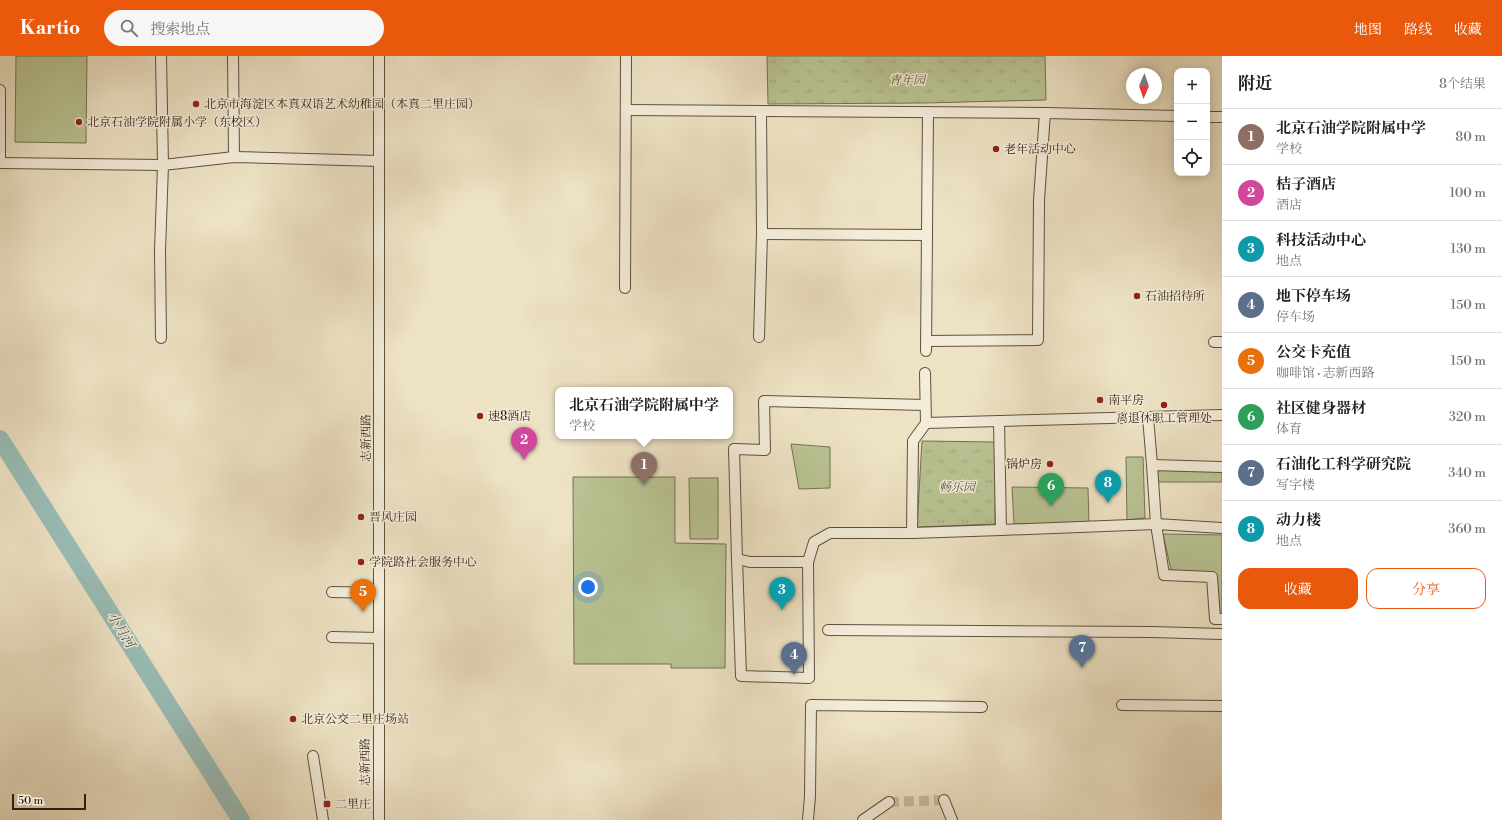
<!DOCTYPE html>
<html lang="zh">
<head>
<meta charset="utf-8">
<style>
  body { margin:0; font-family:"Libre Bodoni","Noto Serif SC",serif; background:#f6f6f6; color:#222 }
  .controls { position:absolute; right:12px; top:12px; display:grid; overflow:hidden; border-radius:8px; box-shadow:0 2px 10px #0003 }
  .controls button { width:36px; height:36px; display:grid; place-items:center; padding:0; border:0; border-bottom:1px solid #e0e0e0; background:#fff; color:#222; font:20px sans-serif }
  .compass { position:absolute; left:1126px; top:12px; width:36px; height:36px; border-radius:50%; background:#fff; box-shadow:0 2px 10px #0003; rotate:182deg }
  .scale { position:absolute; left:12px; bottom:10px; width:74px; box-sizing:border-box; padding-left:4px; border:2px solid #311f12; border-top:0; font-size:11px; line-height:14px; white-space:nowrap; color:#311f12; -webkit-text-stroke:3px #f3ecd9; paint-order:stroke }
  .you { position:absolute; left:588px; top:531px; width:14px; height:14px; margin:-10px; border:3px solid #fff; border-radius:50%; background:#1a73e8; box-shadow:0 0 0 6px #1a73e833 }
  .badge { display:grid; place-items:center; width:26px; height:26px; border-radius:50%; background:#ea580c; color:#fff; font-size:13px; font-weight:700 }
  .pin { position:absolute; translate:-50% -33px; filter:drop-shadow(0 1px 2px #0008) }
  .pin::after { content:''; position:absolute; top:21px; width:14px; height:12px; background:inherit; clip-path:polygon(0 0,100% 0,50% 100%) }
  .popup { position:absolute; left:555px; top:331px; width:178px; height:52px; box-sizing:border-box; display:grid; place-content:center; border-radius:8px; background:#fff; filter:drop-shadow(0 1px 3px #0005); font-size:13px; white-space:nowrap; color:#767676 }
  .popup b { font-size:15px; color:#222 }
  .popup::after { content:''; position:absolute; left:50%; top:100%; margin-left:-8px; border:8px solid transparent; border-top-color:#fff }
  .list { margin:0; padding:0; list-style:none }
  h2 { display:flex; justify-content:space-between; align-items:center; height:52px; margin:0; padding:0 16px; font-size:17px }
  h2 small { font-size:13px; font-weight:400; color:#767676 }
  .list li { display:grid; grid-template-columns:26px 1fr auto; gap:12px; align-items:center; box-sizing:border-box; height:56px; padding:0 16px; border-top:1px solid #e0e0e0 }
  .list b { display:block; font-size:15px; white-space:nowrap }
  .list p { margin:0; font-size:13px; white-space:nowrap; color:#767676 }
  .list em { font-size:13px; font-style:normal; color:#767676 }
  .actions { display:flex; gap:8px; padding:12px 16px }
  .actions a { flex:1; padding:9px 0; border:1px solid #ea580c; border-radius:12px; text-align:center; font-size:14px; color:#ea580c }
  .actions .main { background:#ea580c; color:#fff }
  .icon { flex:none; width:22px; height:22px; fill:none; stroke:currentColor; stroke-width:2; stroke-linecap:round; stroke-linejoin:round }
  .map { position:relative; flex:none; width:1222px; height:764px; overflow:hidden }
  header { display:flex; align-items:center; gap:24px; box-sizing:border-box; height:56px; padding:0 20px; background:#ea580c; color:#fff }
  header strong { font-size:19px }
  nav { display:flex; gap:22px; margin-inline-start:auto; font-size:14px }
  .search { width:280px; height:36px; background:#f6f6f6; display:flex; align-items:center; gap:10px; box-sizing:border-box; padding:0 14px; border-radius:22px; color:#767676; font-size:15px }
  main { display:flex }
  aside { flex:1; background:#fff }
  .map>svg:first-child { display:block }
</style>
</head>
<body>
<header>
<strong>Kartio</strong>
<div class="search"><svg class="icon" aria-label="search" viewBox="0 0 24 24"><circle cx="10" cy="10" r="6"/><path d="M15 15l6 6"/></svg>搜索地点</div>
<nav><a>地图</a><a>路线</a><a>收藏</a></nav>
</header>
<main>
<div class="map">
<svg width="1222" height="764" viewBox="0 0 1222 764">
  <defs>
    <pattern id="park-tufts" width="24" height="20" patternUnits="userSpaceOnUse"><rect width="24" height="20" fill="#b9c393"/><path d="M3 7l-1-3M5 7V3M7 7l1-3M15 17l-1-3M17 17v-4M19 17l1-3" fill="none" stroke="#a0a77e"/></pattern>
  </defs>
  <rect width="100%" height="100%" fill="#ede2c4"/>
  <filter id="stains"><feTurbulence type="fractalNoise" baseFrequency=".005" numOctaves="4"/><feColorMatrix values="0 0 0 0 .2 0 0 0 0 .09 0 0 0 0 .02 0 0 0 .5 -.17"/></filter>
  <radialGradient id="worn" r=".72"><stop offset=".6" stop-color="#630" stop-opacity="0"/><stop offset="1" stop-color="#630" stop-opacity=".3"/></radialGradient>
  <g fill="#b9c393" stroke="#757152">
    <path d="M16 0H87L86 87 15 86Z"/>
    <path d="M791 388 830 391V432L799 433Z"/>
    <path d="M1126 401H1143L1145 462 1127 464Z"/>
    <path d="M1222 411V426H1156L1158 412Z"/>
    <path d="M573 421H675V487L726 488 725 612H671V608H574Z"/>
    <path d="M689 422H718V483H690Z"/>
    <path d="M1012 431 1088 432 1089 468H1014Z"/>
    <path d="M1163 478 1222 479V560H1220L1215 518H1172Z"/>
  </g>
  <g fill="url(#park-tufts)" stroke="#757152">
    <path d="M767 0H1045L1046 44 924 47 768 48Z"/>
    <path d="M922 385 996 386 995 468 917 471Z"/>
  </g>
  <g fill="none" stroke-linecap="round" stroke-linejoin="round">
    <path stroke="#99bdb6" stroke-width="18" d="M0 383 241 764"/>
    <path stroke="#c7bba0" stroke-width="10" stroke-dasharray="10 5" stroke-linecap="butt" d="M889 746 944 744"/>
    <g stroke="#60503e" stroke-width="12">
      <g id="minor">
        <path d="M233 0 234 101"/>
        <path d="M0 34V103"/>
        <path d="M626 54 1045 57 1177 60"/>
        <path d="M1207 61H1222"/>
        <path d="M0 107 163 109 234 101 379 105"/>
        <path d="M762 178 927 179"/>
        <path d="M625 232 626 0"/>
        <path d="M759 281 762 178 761 55"/>
        <path d="M161 282 160 195 163 109 161 0"/>
        <path d="M926 285 1038 284 1039 144 1045 57"/>
        <path d="M1214 286H1222"/>
        <path d="M926 295 928 56"/>
        <path d="M925 317 926 367 913 385 912 477 1001 474"/>
        <path d="M1148 361 1152 409"/>
        <path d="M999 365 1001 474 1156 468 1152 409 1222 411"/>
        <path d="M926 367 1222 359"/>
        <path d="M1222 472 1156 468 1164 519 1212 521 1215 563H1222"/>
        <path d="M912 477H830L814 486 808 506H750L737 503 734 393 765 394 764 345 925 349"/>
        <path d="M737 503 741 620 809 622 808 506"/>
        <path d="M332 536 379 537"/>
        <path d="M828 574 1152 576 1222 578"/>
        <path d="M332 581 379 582"/>
        <path d="M1122 649 1222 650"/>
        <path d="M313 700 323 764"/>
        <path d="M944 744 952 764"/>
        <path d="M379 764V0"/>
        <path d="M808 764 810 740 811 649 982 651"/>
        <path d="M863 764 889 746"/>
      </g>
    </g>
    <use href="#minor" stroke="#f3ecd9" stroke-width="10"/>
  </g>
  <g fill="#8f2418" stroke="#f3ecd9" stroke-width="1.5">
    <circle cx="196" cy="48" r="4"/>
    <circle cx="79" cy="66" r="4"/>
    <circle cx="996" cy="93" r="4"/>
    <circle cx="1137" cy="240" r="4"/>
    <circle cx="1100" cy="344" r="4"/>
    <circle cx="1164" cy="349" r="4"/>
    <circle cx="480" cy="360" r="4"/>
    <circle cx="1050" cy="408" r="4"/>
    <circle cx="361" cy="461" r="4"/>
    <circle cx="361" cy="506" r="4"/>
    <circle cx="293" cy="663" r="4"/>
    <rect x="323" y="744" width="8" height="8" rx="2"/>
  </g>
  <g text-anchor="middle" dominant-baseline="central" stroke-width="3" stroke-linejoin="round" paint-order="stroke">
    <g font-size="12" font-style="italic" fill="#5a5039" stroke="#f3ecd9">
      <text x="907" y="24">青年园</text>
      <text x="957" y="431">畅乐园</text>
    </g>
    <g font-size="12" fill="#311f12" stroke="#f3ecd9" text-anchor="start">
      <text x="204" y="48">北京市海淀区本真双语艺术幼稚园（本真二里庄园）</text>
      <text x="87" y="66">北京石油学院附属小学（东校区）</text>
      <text x="1004" y="93">老年活动中心</text>
      <text x="1145" y="240">石油招待所</text>
      <text x="1108" y="344">南平房</text>
      <text x="488" y="360">速8酒店</text>
      <text x="1164" y="362" text-anchor="middle">离退休职工管理处</text>
      <text x="1042" y="408" text-anchor="end">锅炉房</text>
      <text x="369" y="461">晋风庄园</text>
      <text x="369" y="506">学院路社会服务中心</text>
      <text x="301" y="663">北京公交二里庄场站</text>
      <text x="335" y="748">二里庄</text>
    </g>
    <g font-size="12" fill="#311f12" stroke="#f3ecd9">
      <text transform="translate(366 382) rotate(-90)">志新西路</text>
      <text transform="translate(365 706) rotate(-90)">志新西路</text>
    </g>
    <g font-size="13" font-style="italic" fill="#504e43" stroke="#f3ecd9">
      <text transform="translate(121 574) rotate(58)">小月河</text>
    </g>
  </g>
  <rect width="100%" height="100%" filter="url(#stains)"/>
  <rect width="100%" height="100%" fill="url(#worn)"/>
</svg>
<div class="controls">
<button>+</button>
<button>−</button>
<button><svg class="icon" aria-label="locate" viewBox="0 0 24 24"><circle cx="12" cy="12" r="6"/><path d="M12 2v4M12 18v4M2 12h4M18 12h4"/></svg></button>
</div>
<svg class="compass" viewBox="-18 -18 36 36"><path d="M0-13l5 13h-10z" fill="#e53935"/><path d="M0 13l5-13h-10z" fill="#767676"/></svg>
<div class="scale">50 m</div>
<div class="you"></div>
<div class="pin badge" style="left:644px;top:429px;background:#8d6e63">1</div>
<div class="popup"><b>北京石油学院附属中学</b>学校</div>
<div class="pin badge" style="left:524px;top:404px;background:#d1479c">2</div>
<div class="pin badge" style="left:782px;top:554px;background:#0f9aa8">3</div>
<div class="pin badge" style="left:794px;top:619px;background:#5c6f8a">4</div>
<div class="pin badge" style="left:363px;top:556px;background:#e8710a">5</div>
<div class="pin badge" style="left:1051px;top:450px;background:#2e9e5b">6</div>
<div class="pin badge" style="left:1082px;top:612px;background:#5c6f8a">7</div>
<div class="pin badge" style="left:1108px;top:447px;background:#0f9aa8">8</div>
</div>
<aside>
<h2>附近<small>8个结果</small></h2>
<ul class="list">
<li><span class="badge" style="background:#8d6e63">1</span><div><b>北京石油学院附属中学</b><p>学校</p></div><em>80 m</em></li>
<li><span class="badge" style="background:#d1479c">2</span><div><b>桔子酒店</b><p>酒店</p></div><em>100 m</em></li>
<li><span class="badge" style="background:#0f9aa8">3</span><div><b>科技活动中心</b><p>地点</p></div><em>130 m</em></li>
<li><span class="badge" style="background:#5c6f8a">4</span><div><b>地下停车场</b><p>停车场</p></div><em>150 m</em></li>
<li><span class="badge" style="background:#e8710a">5</span><div><b>公交卡充值</b><p>咖啡馆 · 志新西路</p></div><em>150 m</em></li>
<li><span class="badge" style="background:#2e9e5b">6</span><div><b>社区健身器材</b><p>体育</p></div><em>320 m</em></li>
<li><span class="badge" style="background:#5c6f8a">7</span><div><b>石油化工科学研究院</b><p>写字楼</p></div><em>340 m</em></li>
<li><span class="badge" style="background:#0f9aa8">8</span><div><b>动力楼</b><p>地点</p></div><em>360 m</em></li>
</ul>
<div class="actions"><a class="main">收藏</a><a>分享</a></div>
</aside>
</main>
</body>
</html>
